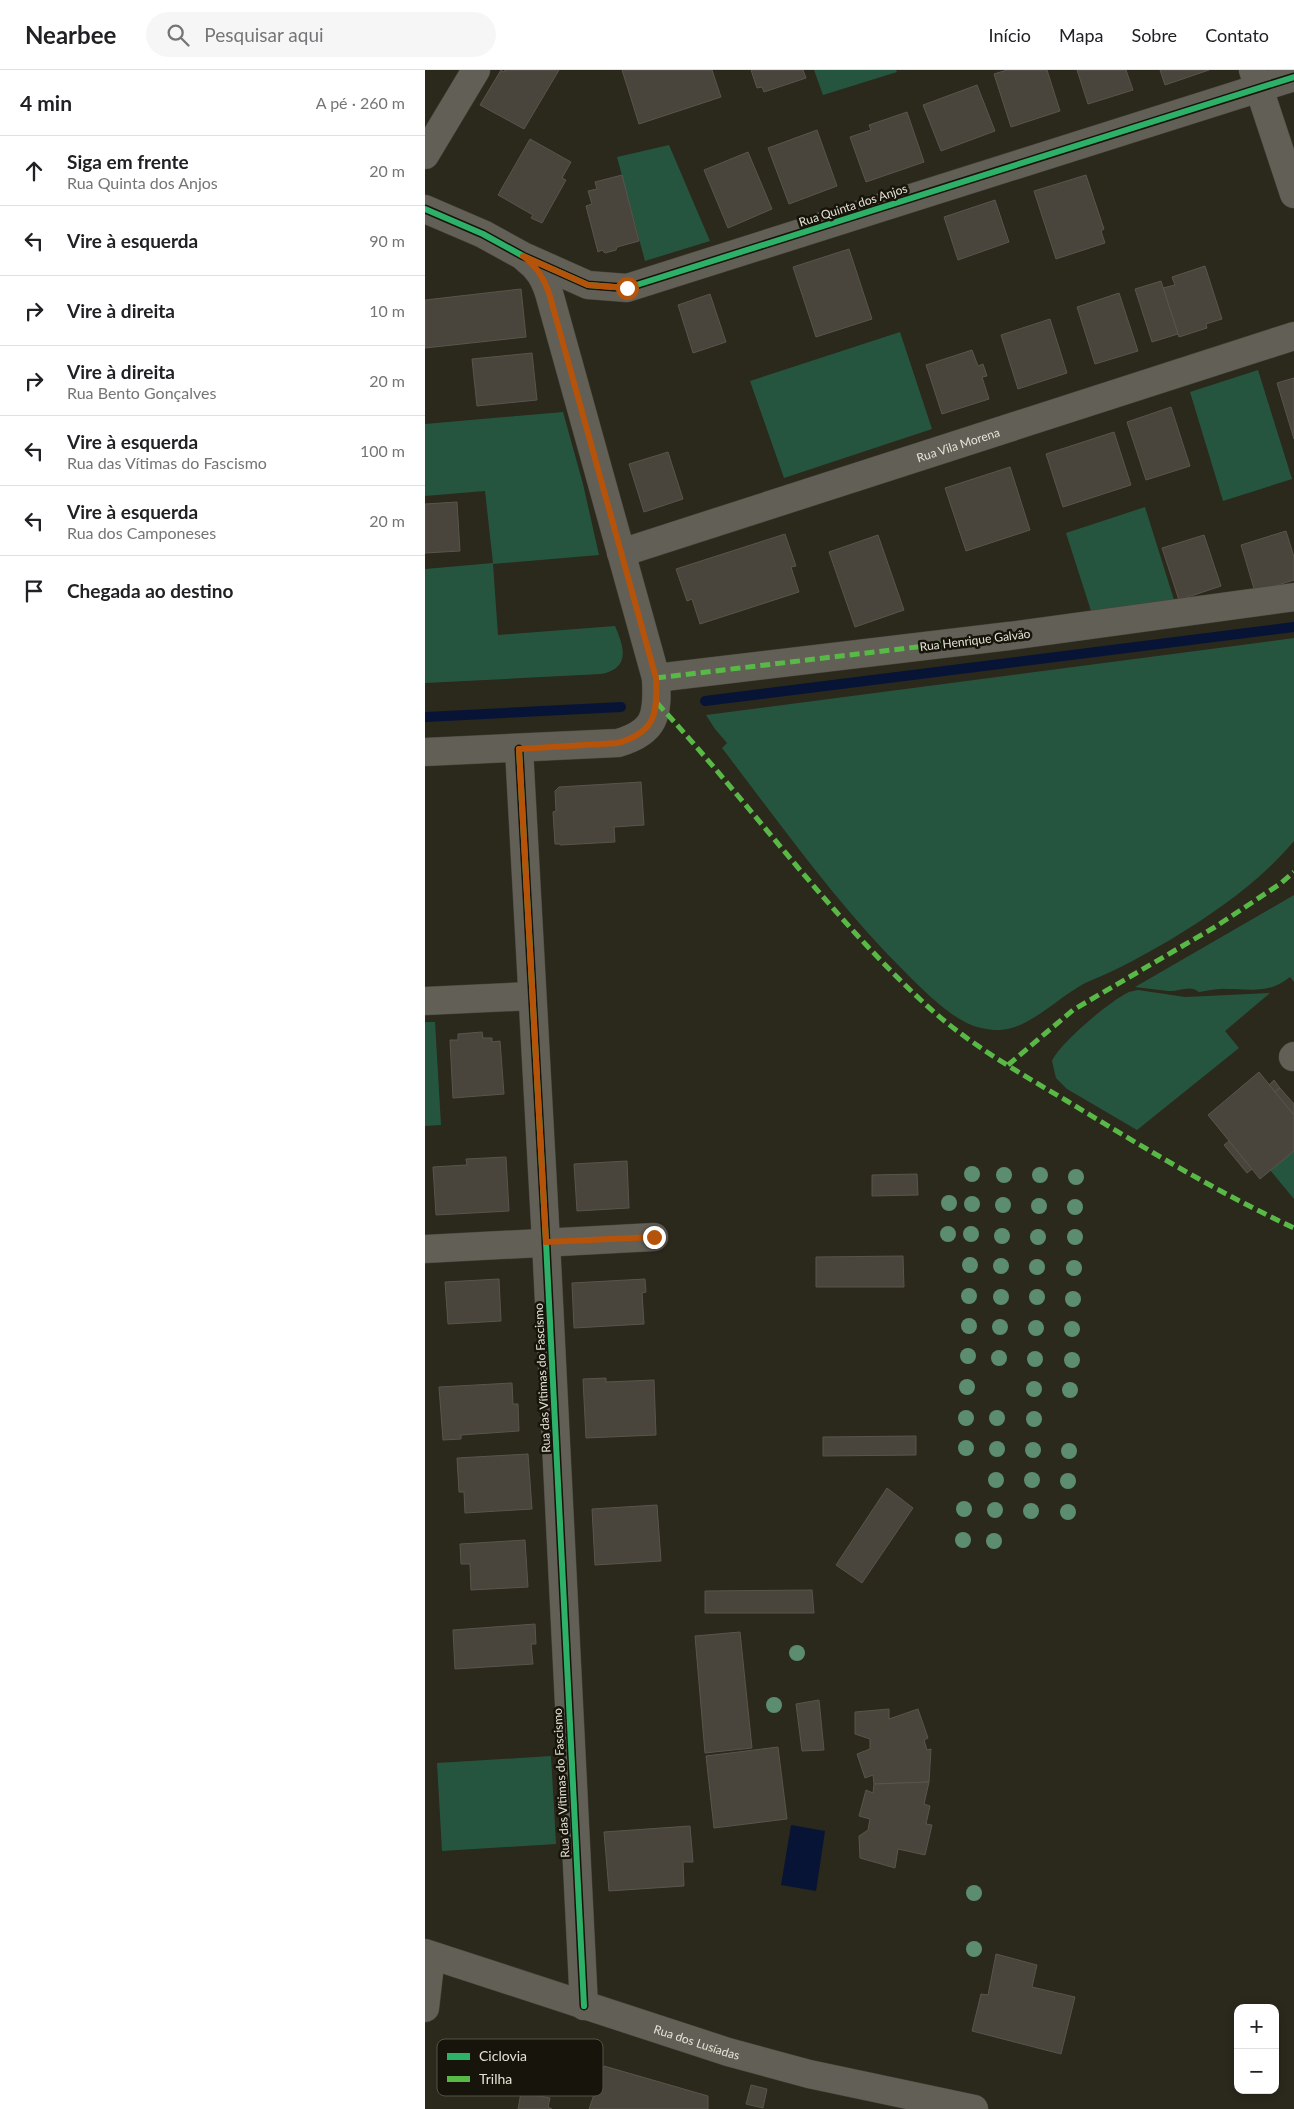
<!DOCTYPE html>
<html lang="pt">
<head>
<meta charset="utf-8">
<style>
  body { margin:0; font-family:Lato,sans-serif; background:#f6f6f6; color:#202124 }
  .controls { position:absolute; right:15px; bottom:15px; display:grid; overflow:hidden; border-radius:10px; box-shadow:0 2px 8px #0003 }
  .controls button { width:45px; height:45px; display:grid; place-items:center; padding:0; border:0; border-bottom:1px solid #e0e0e0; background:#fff; color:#202124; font:25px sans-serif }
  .stop { position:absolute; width:15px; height:15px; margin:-11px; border:4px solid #b45309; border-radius:50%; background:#fff }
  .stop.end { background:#b45309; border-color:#fff; box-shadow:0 1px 5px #0008 }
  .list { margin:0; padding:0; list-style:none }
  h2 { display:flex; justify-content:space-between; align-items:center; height:65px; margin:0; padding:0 20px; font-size:21px }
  h2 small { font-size:16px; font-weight:400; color:#757577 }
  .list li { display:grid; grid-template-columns:32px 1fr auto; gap:15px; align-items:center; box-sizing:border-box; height:70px; padding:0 20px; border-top:1px solid #e0e0e0 }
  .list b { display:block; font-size:19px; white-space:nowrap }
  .list p { margin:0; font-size:16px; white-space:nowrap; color:#757577 }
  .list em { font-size:16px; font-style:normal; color:#757577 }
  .icon { flex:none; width:28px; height:28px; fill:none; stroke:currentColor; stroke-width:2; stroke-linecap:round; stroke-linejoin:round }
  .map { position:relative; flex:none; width:869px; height:2039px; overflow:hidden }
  header { display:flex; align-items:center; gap:30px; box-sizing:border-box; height:70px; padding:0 25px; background:#fff; border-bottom:1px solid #e0e0e0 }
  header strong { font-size:24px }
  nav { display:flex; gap:28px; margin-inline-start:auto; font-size:18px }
  .search { width:350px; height:45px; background:#f6f6f6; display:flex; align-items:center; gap:12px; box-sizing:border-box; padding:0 18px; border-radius:28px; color:#757577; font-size:19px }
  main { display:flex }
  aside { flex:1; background:#fff }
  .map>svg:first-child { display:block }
</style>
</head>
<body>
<header>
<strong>Nearbee</strong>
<div class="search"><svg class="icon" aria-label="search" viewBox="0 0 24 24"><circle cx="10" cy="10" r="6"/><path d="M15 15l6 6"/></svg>Pesquisar aqui</div>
<nav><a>Início</a><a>Mapa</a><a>Sobre</a><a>Contato</a></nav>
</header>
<main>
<aside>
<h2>4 min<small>A pé · 260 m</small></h2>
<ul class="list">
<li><svg class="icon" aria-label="ahead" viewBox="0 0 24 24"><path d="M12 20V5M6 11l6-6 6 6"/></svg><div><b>Siga em frente</b><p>Rua Quinta dos Anjos</p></div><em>20 m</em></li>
<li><svg class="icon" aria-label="left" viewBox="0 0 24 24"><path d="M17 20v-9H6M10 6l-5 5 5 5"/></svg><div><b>Vire à esquerda</b></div><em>90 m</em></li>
<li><svg class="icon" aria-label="right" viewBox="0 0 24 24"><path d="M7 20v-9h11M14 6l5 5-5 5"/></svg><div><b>Vire à direita</b></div><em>10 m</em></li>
<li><svg class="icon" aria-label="right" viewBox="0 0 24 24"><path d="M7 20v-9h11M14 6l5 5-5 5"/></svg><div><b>Vire à direita</b><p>Rua Bento Gonçalves</p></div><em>20 m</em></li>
<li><svg class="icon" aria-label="left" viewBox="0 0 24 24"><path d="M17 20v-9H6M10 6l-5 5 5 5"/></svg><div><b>Vire à esquerda</b><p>Rua das Vítimas do Fascismo</p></div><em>100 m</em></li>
<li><svg class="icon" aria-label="left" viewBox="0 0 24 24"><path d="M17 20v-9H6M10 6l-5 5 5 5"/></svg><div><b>Vire à esquerda</b><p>Rua dos Camponeses</p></div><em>20 m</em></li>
<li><svg class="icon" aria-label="arrive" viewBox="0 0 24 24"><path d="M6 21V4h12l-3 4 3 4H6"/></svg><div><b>Chegada ao destino</b></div></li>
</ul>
</aside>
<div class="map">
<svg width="869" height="2039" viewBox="0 0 869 2039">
  <rect width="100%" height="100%" fill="#2b281c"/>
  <g fill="#26553f">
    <path d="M389 0H471L472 2 398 25Z"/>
    <path d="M244 75 285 171 220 191 192 87Z"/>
    <path d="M475 262 507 359 359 408 325 311Z"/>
    <path d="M833 300 867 409 798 431 765 322Z"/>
    <path d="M138 342 158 414 174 485 68 494 73 565 190 556C199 577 206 598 176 604L0 613V499L68 493 60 421 0 426V354Z"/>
    <path d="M720 437 750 533 667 544 641 463Z"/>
    <path d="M869 568V771C832 814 792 841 745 870 719 885 694 899 667 910 637 922 607 959 574 960 565 960 553 958 544 954 522 944 499 921 482 904 413 836 356 755 297 678L302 673 290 659 281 645Z"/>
    <path d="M869 825V912L865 907C844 924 827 919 801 919 793 918 783 921 774 922 765 914 754 922 743 921 732 920 721 918 710 917Z"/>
    <path d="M713 920 760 927 845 923 800 961 814 978 712 1060 642 1019 631 1008 627 991C635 973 684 932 702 923 705 921 710 921 713 920Z"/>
    <path d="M0 952H10L16 1055 0 1056Z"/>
    <path d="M869 1081V1129L845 1100Z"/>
    <path d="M126 1686 131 1774 17 1781 12 1693Z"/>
  </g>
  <path fill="#081435" d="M366 1755 400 1761 391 1821 356 1815Z"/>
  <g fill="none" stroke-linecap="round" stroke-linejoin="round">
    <g stroke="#081435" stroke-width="10">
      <path d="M280 631 869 557"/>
      <path d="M0 647 196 637"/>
    </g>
  </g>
  <g fill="#49453c" stroke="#5a554c">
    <path d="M76 0 79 2 80 0H134L99 59 55 35Z"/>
    <path d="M197 0H287L296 27 214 54Z"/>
    <path d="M326 0H378L381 8 339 22 337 17 332 18Z"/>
    <path d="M582 0H622L635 41 586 57 569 4Z"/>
    <path d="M652 0H701L708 20 663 34Z"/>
    <path d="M735 0H784L740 15Z"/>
    <path d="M552 15 570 61 516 81 498 35Z"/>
    <path d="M482 42 499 92 441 112 425 67 446 60 444 55Z"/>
    <path d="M392 60 412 116 364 134 343 78Z"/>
    <path d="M105 69 146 92 137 108 141 110 117 153 106 148 108 145 73 125Z"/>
    <path d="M323 82 347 139 303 158 279 100Z"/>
    <path d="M197 105 214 171 192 177 191 180 180 183 177 180 173 182 161 136 167 134 163 121 172 119 170 112Z"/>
    <path d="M661 105 679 159 676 161 680 173 631 189 609 121Z"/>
    <path d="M570 130 584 172 533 190 519 147Z"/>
    <path d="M424 179 447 249 391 267 368 197Z"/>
    <path d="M780 196 797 249 781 254 782 258 754 267 738 218 750 215 747 207Z"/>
    <path d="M736 211 753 264 727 272 710 219Z"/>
    <path d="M96 219 101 267 0 278V230Z"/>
    <path d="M694 223 713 281 670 294 652 237Z"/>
    <path d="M285 224 301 272 268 283 253 235Z"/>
    <path d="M625 249 642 303 593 319 576 265Z"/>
    <path d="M547 280 553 296 558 294 562 306 557 307 564 329 517 344 501 295Z"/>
    <path d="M107 283 112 330 52 336 47 289Z"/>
    <path d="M869 308V369L852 313Z"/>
    <path d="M746 337 765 396 721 410 702 352Z"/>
    <path d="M689 362 706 415 638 437 621 384Z"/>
    <path d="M243 382 258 429 219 442 204 394Z"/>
    <path d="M585 397 605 460 541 481 520 418Z"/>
    <path d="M32 432 35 481 0 483V434Z"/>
    <path d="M861 461 869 487V510L830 522 816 475Z"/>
    <path d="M360 464 371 496 366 497 374 522 275 554 267 529 262 531 251 499Z"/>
    <path d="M453 465 479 540 430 557 404 482Z"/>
    <path d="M779 465 796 516 754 530 737 478Z"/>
    <path d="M216 712 219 755 189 757 190 772 135 775V774H130L128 742 131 741 130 721 134 717Z"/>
    <path d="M57 962 58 968H67V972L75 971 79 1024 28 1028 25 970H33V964Z"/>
    <path d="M834 1002 869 1045V1081L835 1109 783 1045Z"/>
    <path d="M849 1010 855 1018 850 1022 844 1015Z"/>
    <path d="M855 1018 869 1034V1045L850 1022Z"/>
    <path d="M804 1071 827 1099 822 1103 799 1075Z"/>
    <path d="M81 1087 84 1141 11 1145 8 1097 42 1095 41 1089Z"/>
    <path d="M202 1091 204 1138 152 1141 149 1094Z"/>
    <path d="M492 1104 493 1125 447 1126V1105Z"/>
    <path d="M478 1186 479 1217H391V1187Z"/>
    <path d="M74 1209 76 1251 23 1254 20 1212Z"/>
    <path d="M220 1209 221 1222 217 1223 219 1254 149 1258 147 1213Z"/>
    <path d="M181 1308V1312L229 1310 231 1365 161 1368 158 1309Z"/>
    <path d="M87 1313 88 1334H93L94 1361 36 1365V1369L18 1370 14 1317Z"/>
    <path d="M491 1366V1385L398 1386V1367Z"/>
    <path d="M103 1384 107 1439 40 1443 39 1422H34L32 1388Z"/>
    <path d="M462 1418 488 1438 437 1513 411 1495Z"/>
    <path d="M232 1435 236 1491 170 1495 167 1439Z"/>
    <path d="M100 1470 103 1517 46 1520 45 1494H36L35 1474Z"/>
    <path d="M387 1520 389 1543H280V1521Z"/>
    <path d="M110 1554 111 1574H106L108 1594 30 1599 28 1560Z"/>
    <path d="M315 1562 327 1678 280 1683 270 1566Z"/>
    <path d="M394 1630 399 1680 377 1681 371 1634Z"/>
    <path d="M464 1639V1649L493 1639 503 1668 499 1670 502 1680 506 1679 504 1712 449 1714 448 1705 440 1708 432 1684 445 1679V1669L430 1664V1642Z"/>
    <path d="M353 1677 362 1749 289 1758 281 1686Z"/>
    <path d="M504 1712 499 1734 505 1736 501 1754 507 1755 500 1785 473 1779 470 1798 435 1788 434 1766 443 1760 445 1749 434 1746 441 1720 448 1723 449 1714Z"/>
    <path d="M265 1756 268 1792H258L259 1816 184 1821 179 1762Z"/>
    <path d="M571 1884 612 1895 607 1917 650 1927 636 1984 547 1961 556 1924 563 1925Z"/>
    <path d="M179 1996 283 2026V2039H164Z"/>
    <path d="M326 2015 342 2019 338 2038 321 2034Z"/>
    <path d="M96 2023 125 2028 123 2037 127 2039H93Z"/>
  </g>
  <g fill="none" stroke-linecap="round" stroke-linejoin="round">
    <g stroke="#454339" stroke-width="29">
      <path id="pedestrian" d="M231 608 584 566"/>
    </g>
    <g stroke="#454339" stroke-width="29">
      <g id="minor">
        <path d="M828 0 869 124"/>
        <path d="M0 85 51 0"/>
        <path d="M0 139 58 164 98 186 163 215 202 218 869 7"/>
        <path id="s1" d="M196 483 869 266"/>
        <path d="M584 566 869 527"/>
        <path d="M94 679 121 1172 159 1936"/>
        <path d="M0 682 193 673C231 662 233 645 231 608L124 223C119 208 114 199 101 189"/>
        <path d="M0 931 107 926"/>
        <path d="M868 987 869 986"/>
        <path d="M0 1179 229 1167"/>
        <path id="s2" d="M0 1883 303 1982 384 2004 549 2039"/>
        <path d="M0 1938 6 1886"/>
      </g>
    </g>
    <use href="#pedestrian" stroke="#625f57" stroke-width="28"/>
    <use href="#minor" stroke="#625f57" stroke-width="28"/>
    <g stroke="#58b947" stroke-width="5" stroke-dasharray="10 5" stroke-linecap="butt">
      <path d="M231 608 584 566"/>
      <path d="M232 633C324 732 401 842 500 934 542 973 593 1002 642 1031 716 1076 790 1121 869 1158"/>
      <path d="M583 995 648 940 790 857 855 814 869 802"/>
    </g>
    <g stroke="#16140b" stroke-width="9">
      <g id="cycleway">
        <path d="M0 139 58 164 98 186 163 215 202 218 869 7"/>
        <path d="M94 679 121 1172 159 1936"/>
      </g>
    </g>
    <use href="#cycleway" stroke="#2db169" stroke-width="6"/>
  </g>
  <g fill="#5c8d70">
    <circle cx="547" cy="1104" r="8"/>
    <circle cx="579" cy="1105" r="8"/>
    <circle cx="615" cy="1105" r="8"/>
    <circle cx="651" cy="1107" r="8"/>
    <circle cx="524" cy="1133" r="8"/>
    <circle cx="547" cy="1134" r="8"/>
    <circle cx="578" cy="1135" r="8"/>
    <circle cx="614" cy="1136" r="8"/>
    <circle cx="650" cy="1137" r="8"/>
    <circle cx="523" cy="1164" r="8"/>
    <circle cx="546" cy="1164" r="8"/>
    <circle cx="577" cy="1166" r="8"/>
    <circle cx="613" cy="1167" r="8"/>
    <circle cx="650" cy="1167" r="8"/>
    <circle cx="545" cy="1195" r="8"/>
    <circle cx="576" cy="1196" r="8"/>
    <circle cx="612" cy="1197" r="8"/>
    <circle cx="649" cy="1198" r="8"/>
    <circle cx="544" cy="1226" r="8"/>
    <circle cx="576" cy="1227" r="8"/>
    <circle cx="612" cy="1227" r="8"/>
    <circle cx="648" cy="1229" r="8"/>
    <circle cx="544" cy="1256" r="8"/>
    <circle cx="575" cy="1257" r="8"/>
    <circle cx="611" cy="1258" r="8"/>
    <circle cx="647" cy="1259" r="8"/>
    <circle cx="543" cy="1286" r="8"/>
    <circle cx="574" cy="1288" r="8"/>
    <circle cx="610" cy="1289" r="8"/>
    <circle cx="647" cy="1290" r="8"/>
    <circle cx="542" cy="1317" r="8"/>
    <circle cx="609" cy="1319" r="8"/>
    <circle cx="645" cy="1320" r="8"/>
    <circle cx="541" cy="1348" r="8"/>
    <circle cx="572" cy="1348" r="8"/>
    <circle cx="609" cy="1349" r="8"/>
    <circle cx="541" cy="1378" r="8"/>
    <circle cx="572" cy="1379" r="8"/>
    <circle cx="608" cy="1380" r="8"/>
    <circle cx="644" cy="1381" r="8"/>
    <circle cx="571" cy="1410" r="8"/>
    <circle cx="607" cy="1410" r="8"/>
    <circle cx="643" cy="1411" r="8"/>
    <circle cx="539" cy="1439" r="8"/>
    <circle cx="570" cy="1440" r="8"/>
    <circle cx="606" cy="1441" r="8"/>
    <circle cx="643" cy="1442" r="8"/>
    <circle cx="538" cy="1470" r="8"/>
    <circle cx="569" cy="1471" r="8"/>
    <circle cx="372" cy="1583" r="8"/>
    <circle cx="349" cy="1635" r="8"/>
    <circle cx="549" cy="1823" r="8"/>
    <circle cx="549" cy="1879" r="8"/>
  </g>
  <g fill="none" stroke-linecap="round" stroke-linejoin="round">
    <path stroke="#b45309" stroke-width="6" d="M202 218 163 215 98 186C112 197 118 207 124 223L231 608C233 644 230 662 193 673L94 679 121 1172 229 1167"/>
  </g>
  <g text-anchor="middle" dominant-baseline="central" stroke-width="5" stroke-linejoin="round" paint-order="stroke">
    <g font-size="12" fill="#e6e3d6" stroke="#16140b">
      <text transform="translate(428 135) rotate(-18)">Rua Quinta dos Anjos</text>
      <text stroke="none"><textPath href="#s1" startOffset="354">Rua Vila Morena</textPath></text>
      <text transform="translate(550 570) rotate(-7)">Rua Henrique Galvão</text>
      <text transform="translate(117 1308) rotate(-93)">Rua das Vítimas do Fascismo</text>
      <text transform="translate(136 1713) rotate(-93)">Rua das Vítimas do Fascismo</text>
      <text stroke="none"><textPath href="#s2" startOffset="286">Rua dos Lusíadas</textPath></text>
    </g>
  </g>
  <rect x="12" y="1969" width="166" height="57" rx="8" fill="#16140b" stroke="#545248" stroke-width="1"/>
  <rect x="22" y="1983" width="23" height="7" fill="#2db169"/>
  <rect x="22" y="2006" width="23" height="6" fill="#58b947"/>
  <g font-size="14" fill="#e6e3d6">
    <text x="54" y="1991">Ciclovia</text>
    <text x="54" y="2014">Trilha</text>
  </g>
</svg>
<div class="controls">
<button>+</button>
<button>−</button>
</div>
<div class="stop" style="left:202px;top:218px"></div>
<div class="stop end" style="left:229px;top:1167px"></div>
</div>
</main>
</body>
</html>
